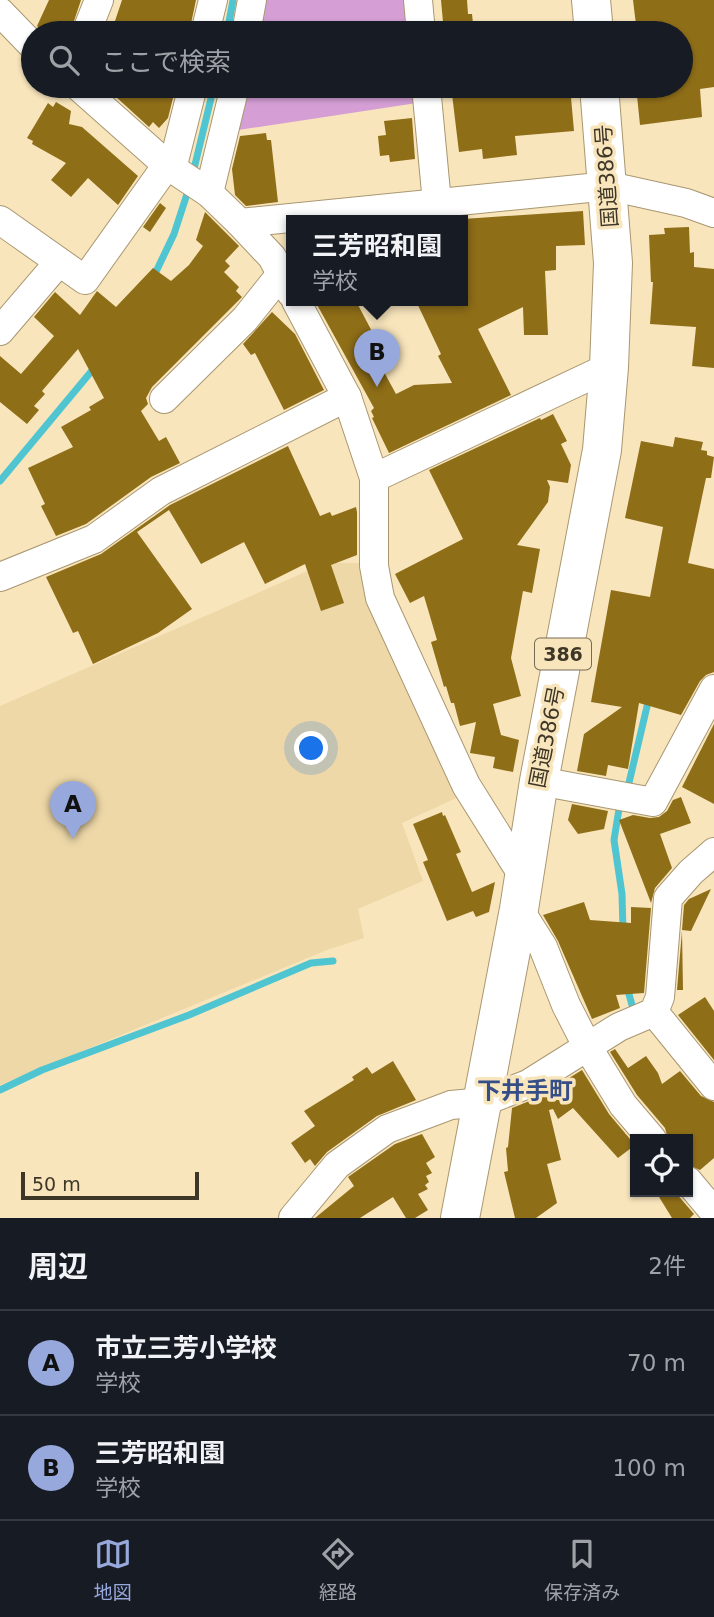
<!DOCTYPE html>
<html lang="ja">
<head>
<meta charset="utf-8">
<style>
  body { margin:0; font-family:"DejaVu Sans","Noto Sans JP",sans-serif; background:#242831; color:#f1f3f6 }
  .controls { position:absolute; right:21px; bottom:21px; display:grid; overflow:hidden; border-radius:0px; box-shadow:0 2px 5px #0004 }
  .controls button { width:63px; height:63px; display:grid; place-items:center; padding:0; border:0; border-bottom:2px solid #363941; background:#171b24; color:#f1f3f6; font:35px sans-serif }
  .scale { position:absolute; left:21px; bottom:18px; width:178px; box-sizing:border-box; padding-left:7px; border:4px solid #3e3727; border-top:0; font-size:19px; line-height:24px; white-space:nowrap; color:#3e3727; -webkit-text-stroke:5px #f8e5bc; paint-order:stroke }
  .you { position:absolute; left:312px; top:749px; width:24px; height:24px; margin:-18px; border:5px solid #fff; border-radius:50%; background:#1a73e8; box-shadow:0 0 0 10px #1a73e833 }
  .badge { display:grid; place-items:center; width:46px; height:46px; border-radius:50%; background:#97a8dc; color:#111; font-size:23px; font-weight:700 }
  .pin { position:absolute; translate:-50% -58px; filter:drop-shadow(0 2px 4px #0008) }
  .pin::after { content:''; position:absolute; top:37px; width:24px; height:21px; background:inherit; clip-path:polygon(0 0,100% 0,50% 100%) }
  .popup { position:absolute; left:286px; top:215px; width:182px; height:91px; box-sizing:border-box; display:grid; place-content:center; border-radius:0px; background:#171b24; filter:drop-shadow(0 2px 5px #0005); font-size:23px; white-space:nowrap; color:#9ea1a6 }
  .popup b { font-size:26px; color:#f1f3f6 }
  .popup::after { content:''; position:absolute; left:50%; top:100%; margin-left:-14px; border:14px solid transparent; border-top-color:#171b24 }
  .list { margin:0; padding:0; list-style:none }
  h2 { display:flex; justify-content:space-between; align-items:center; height:91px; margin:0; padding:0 28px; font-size:30px }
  h2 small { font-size:23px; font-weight:400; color:#9ea1a6 }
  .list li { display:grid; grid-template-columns:46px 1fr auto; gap:21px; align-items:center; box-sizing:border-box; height:105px; padding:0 28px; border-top:2px solid #363941 }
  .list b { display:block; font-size:26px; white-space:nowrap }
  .list p { margin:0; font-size:23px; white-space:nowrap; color:#9ea1a6 }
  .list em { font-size:23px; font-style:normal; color:#9ea1a6 }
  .icon { flex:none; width:38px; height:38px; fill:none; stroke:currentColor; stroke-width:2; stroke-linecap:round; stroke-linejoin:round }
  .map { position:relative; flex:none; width:714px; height:1218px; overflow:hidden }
  .search { position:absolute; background:#171b24; box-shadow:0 2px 5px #0004; left:21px; right:21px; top:21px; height:77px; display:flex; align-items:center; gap:18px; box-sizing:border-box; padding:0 24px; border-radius:38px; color:#9ea1a6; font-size:26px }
  .sheet { height:301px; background:#171b24 }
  nav { display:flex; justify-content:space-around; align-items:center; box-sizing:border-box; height:98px; border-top:2px solid #363941; background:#171b24; font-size:19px; color:#9ea1a6 }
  nav a { display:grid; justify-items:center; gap:4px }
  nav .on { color:#97a8dc }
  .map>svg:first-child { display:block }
</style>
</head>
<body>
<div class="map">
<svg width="714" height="1218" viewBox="0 0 714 1218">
  <rect width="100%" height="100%" fill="#f8e5bc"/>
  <path fill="#eed8a8" d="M326 563H365L463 795 402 823 423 881 358 909 364 938 327 950 0 1085V706Z"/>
  <g fill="#d59fd6">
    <path d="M259 0H407L410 33H252Z"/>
    <path d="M241 86H415L417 103 232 131Z"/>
  </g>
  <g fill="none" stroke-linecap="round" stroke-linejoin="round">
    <g stroke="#50c5d2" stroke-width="7">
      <path d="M227 33 233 0"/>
      <path d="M193 173 214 86"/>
      <path d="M153 278 174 234 189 188"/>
      <path d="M0 481 95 367"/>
      <path d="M628 787 649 698"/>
      <path d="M619 809 614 840 622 894 623 930"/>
      <path d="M627 987 632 1005"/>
      <path d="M0 1090 42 1070 189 1015 311 963 333 961"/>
    </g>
  </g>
  <g fill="#8f6e18">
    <path d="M49 0H81L70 33H44L37 26Z"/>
    <path d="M122 0H196L189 33H111Z"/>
    <path d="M441 0H467L468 14H472L474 33H444Z"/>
    <path d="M633 0H714V87L700 89 702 117 640 125 636 86H681V33H637Z"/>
    <path d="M124 86H170L175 90 168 118 159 128 153 122 149 127 115 96Z"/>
    <path d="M451 86H570L574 131 515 136 517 155 483 159 482 149 459 152Z"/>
    <path d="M56 102 71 111 69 124 82 127 138 176 118 205 88 178 71 197 51 180 66 163 32 144 33 141 27 138 48 103 53 107Z"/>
    <path d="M412 118 415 159 390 162 389 155 380 156 378 136 386 135 384 121Z"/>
    <path d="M266 133 267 140H271L278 202 246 206 235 195 232 169 240 136Z"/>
    <path d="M160 203 166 208 150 232 143 227Z"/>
    <path d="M583 211 585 245 556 246V270L545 271 548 335H524L523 307 478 329 511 395 389 453 372 418 374 417 371 411 374 408 315 301H356L377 341 373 344 375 349 372 350 396 394 414 385 452 383 438 356 441 354 416 301H463V219Z"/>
    <path d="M205 212 239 246 225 261 230 266 224 272 239 287 236 291 242 297 152 387 146 398 148 404 141 411 159 441 166 437 180 463 151 477 86 524 56 536 41 506 45 504 28 468 73 447 61 427 91 410 89 407 104 398 78 349 42 391 45 394 34 406 39 410 27 424 0 402V356L21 374 54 336 34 317 55 292 80 315 97 291 116 307 153 268 171 281 189 265 203 246 196 240Z"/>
    <path d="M689 227 690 253 694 252V267L714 269V368L692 366 696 327 650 324 653 282H651L649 235 665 234 664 228Z"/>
    <path d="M272 312 295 334 324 390 284 410 255 353 251 355 243 344Z"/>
    <path d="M553 414 567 441 561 444 571 465 568 483 547 480 550 487 548 502 517 545 540 549 532 593 523 591 511 658 521 696 493 704 501 735 519 740 513 772 493 768 495 757 470 753 476 722 460 726 454 703H451L446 686 444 687 431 642 437 640 424 596 410 603 395 574 463 539 429 470 540 418 541 420Z"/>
    <path d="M675 437 703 442 701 450 707 451V455L714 457 711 478H706L688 563 714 569V672L706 675 700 681 681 715 639 703 628 769 608 765 606 776 577 771 584 734 622 707 591 702 611 590 650 597 663 527 625 518 641 441 673 447Z"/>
    <path d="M288 446 320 516 330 512 332 516 356 507 357 512V555L331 565 344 603 321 611 305 564 265 584 244 542 201 564 169 510 137 532 192 609 158 633 93 664 78 631 73 633 46 577 101 554 170 505Z"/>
    <path d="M714 724V804L682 787Z"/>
    <path d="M681 797 691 823 660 834 672 868 655 888 651 903 619 820 633 815 650 818 659 817 667 811 673 800Z"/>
    <path d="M572 804 608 811 604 829 578 834 568 820Z"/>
    <path d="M442 812 443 816 445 815 461 852 456 854 472 892 495 882 489 912 476 917 473 911 447 921 423 862 428 860 413 824Z"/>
    <path d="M711 889 691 931 682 930 684 905 689 899Z"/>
    <path d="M584 902 590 920 631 923V907L651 908 644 993 616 995 620 1008 592 1019 558 941 543 915Z"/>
    <path d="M682 931 683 990H677Z"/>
    <path d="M705 997 714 1011V1060L678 1015Z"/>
    <path d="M615 1049 628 1068 646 1056 658 1073 662 1084 680 1071 701 1096 714 1102V1158L700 1170 688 1165V1139H668L665 1128 637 1095 610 1052Z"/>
    <path d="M393 1061 416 1100 377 1116 327 1152 315 1166 310 1159 305 1163 291 1143 315 1126 304 1111 354 1080 352 1077 367 1067 372 1074Z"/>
    <path d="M582 1070 609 1114 635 1145 618 1158 573 1108 558 1119 553 1109 549 1110 561 1160 547 1164 557 1203 536 1218H515L504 1172 508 1171 506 1148 508 1147 512 1108 537 1098Z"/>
    <path d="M422 1134 435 1157 426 1163 432 1173 426 1176 429 1182 425 1185 428 1189 418 1194 428 1210 415 1218H406L393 1197 360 1218H315L354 1186 348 1177 395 1144Z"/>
    <path d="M656 1192H675L694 1214 690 1218H672Z"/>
  </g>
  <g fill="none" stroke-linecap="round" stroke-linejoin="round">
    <g stroke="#a99771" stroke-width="30">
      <g id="minor">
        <path d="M418 0 421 33"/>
        <path d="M0 12 33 46"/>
        <path d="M86 33 99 0"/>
        <path d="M205 33 213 0"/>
        <path d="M246 33 252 0"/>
        <path d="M78 86 167 165 209 193 240 223 272 257 291 293"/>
        <path d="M426 86 437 203"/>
        <path d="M172 169 193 86"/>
        <path d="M209 193 235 86"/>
        <path d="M0 220 85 280 167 165"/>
        <path d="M240 223 609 186 686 203 714 213"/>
        <path d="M296 301 347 397 374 478V566L380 598 466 785 523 876"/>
        <path d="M0 331 59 262"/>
        <path d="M164 399 245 319 281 274"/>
        <path d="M374 478 609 367"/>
        <path d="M0 577 94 539 161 491 347 397"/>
        <path d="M539 781 653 802 714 689"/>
        <path d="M519 909 543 947 566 1005 587 1046 623 1105 652 1139"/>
        <path d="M654 1012 714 1086"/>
        <path d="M688 1181 714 1212"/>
        <path d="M293 1218 337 1165 387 1129 451 1105 483 1102 528 1084 619 1027 654 1012 660 997 668 898 691 872 714 852"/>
      </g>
    </g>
    <g stroke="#a99771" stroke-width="40">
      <g id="trunk">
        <path d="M591 0 594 33"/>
        <path d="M460 1218 519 909 539 781 602 450 609 367 613 263 599 86"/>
      </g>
    </g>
    <use href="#minor" stroke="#fff" stroke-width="28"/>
    <use href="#trunk" stroke="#fff" stroke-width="38"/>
  </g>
  <g text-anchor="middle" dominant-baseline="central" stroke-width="7" stroke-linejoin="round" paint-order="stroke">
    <rect fill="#f8e5bc" stroke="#766b54" stroke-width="2" x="535" y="638.5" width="56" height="31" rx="5"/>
    <g font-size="19" font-weight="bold" fill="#3e3727">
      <text x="563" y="654">386</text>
    </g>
    <g font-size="21" fill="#3e3727" stroke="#f8e5bc">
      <text transform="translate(607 176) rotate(-94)">国道386号</text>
      <text transform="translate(547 737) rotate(-79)">国道386号</text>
    </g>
    <g font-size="24" font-weight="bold" fill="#364e88" stroke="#f8e5bc">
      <text x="525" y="1091">下井手町</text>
    </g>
  </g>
</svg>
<div class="controls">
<button><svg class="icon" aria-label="locate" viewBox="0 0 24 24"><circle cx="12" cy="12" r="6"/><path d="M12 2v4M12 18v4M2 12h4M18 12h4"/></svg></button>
</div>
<div class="scale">50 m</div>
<div class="you"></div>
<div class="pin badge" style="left:73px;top:839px">A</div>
<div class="pin badge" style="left:377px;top:387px">B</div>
<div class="popup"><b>三芳昭和園</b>学校</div>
<div class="search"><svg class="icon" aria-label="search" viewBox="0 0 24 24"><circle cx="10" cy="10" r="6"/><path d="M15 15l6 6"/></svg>ここで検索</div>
</div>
<section class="sheet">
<h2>周辺<small>2件</small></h2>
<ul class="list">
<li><span class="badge">A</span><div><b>市立三芳小学校</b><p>学校</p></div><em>70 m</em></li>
<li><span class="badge">B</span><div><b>三芳昭和園</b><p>学校</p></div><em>100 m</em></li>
</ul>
</section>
<nav>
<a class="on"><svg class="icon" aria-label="map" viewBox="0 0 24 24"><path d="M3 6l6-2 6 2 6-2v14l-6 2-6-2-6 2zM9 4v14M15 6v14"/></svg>地図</a>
<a><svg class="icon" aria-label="directions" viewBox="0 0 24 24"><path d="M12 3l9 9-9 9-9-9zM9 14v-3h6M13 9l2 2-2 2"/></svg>経路</a>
<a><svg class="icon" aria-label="saved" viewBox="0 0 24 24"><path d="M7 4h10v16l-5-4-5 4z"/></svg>保存済み</a>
</nav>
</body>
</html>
